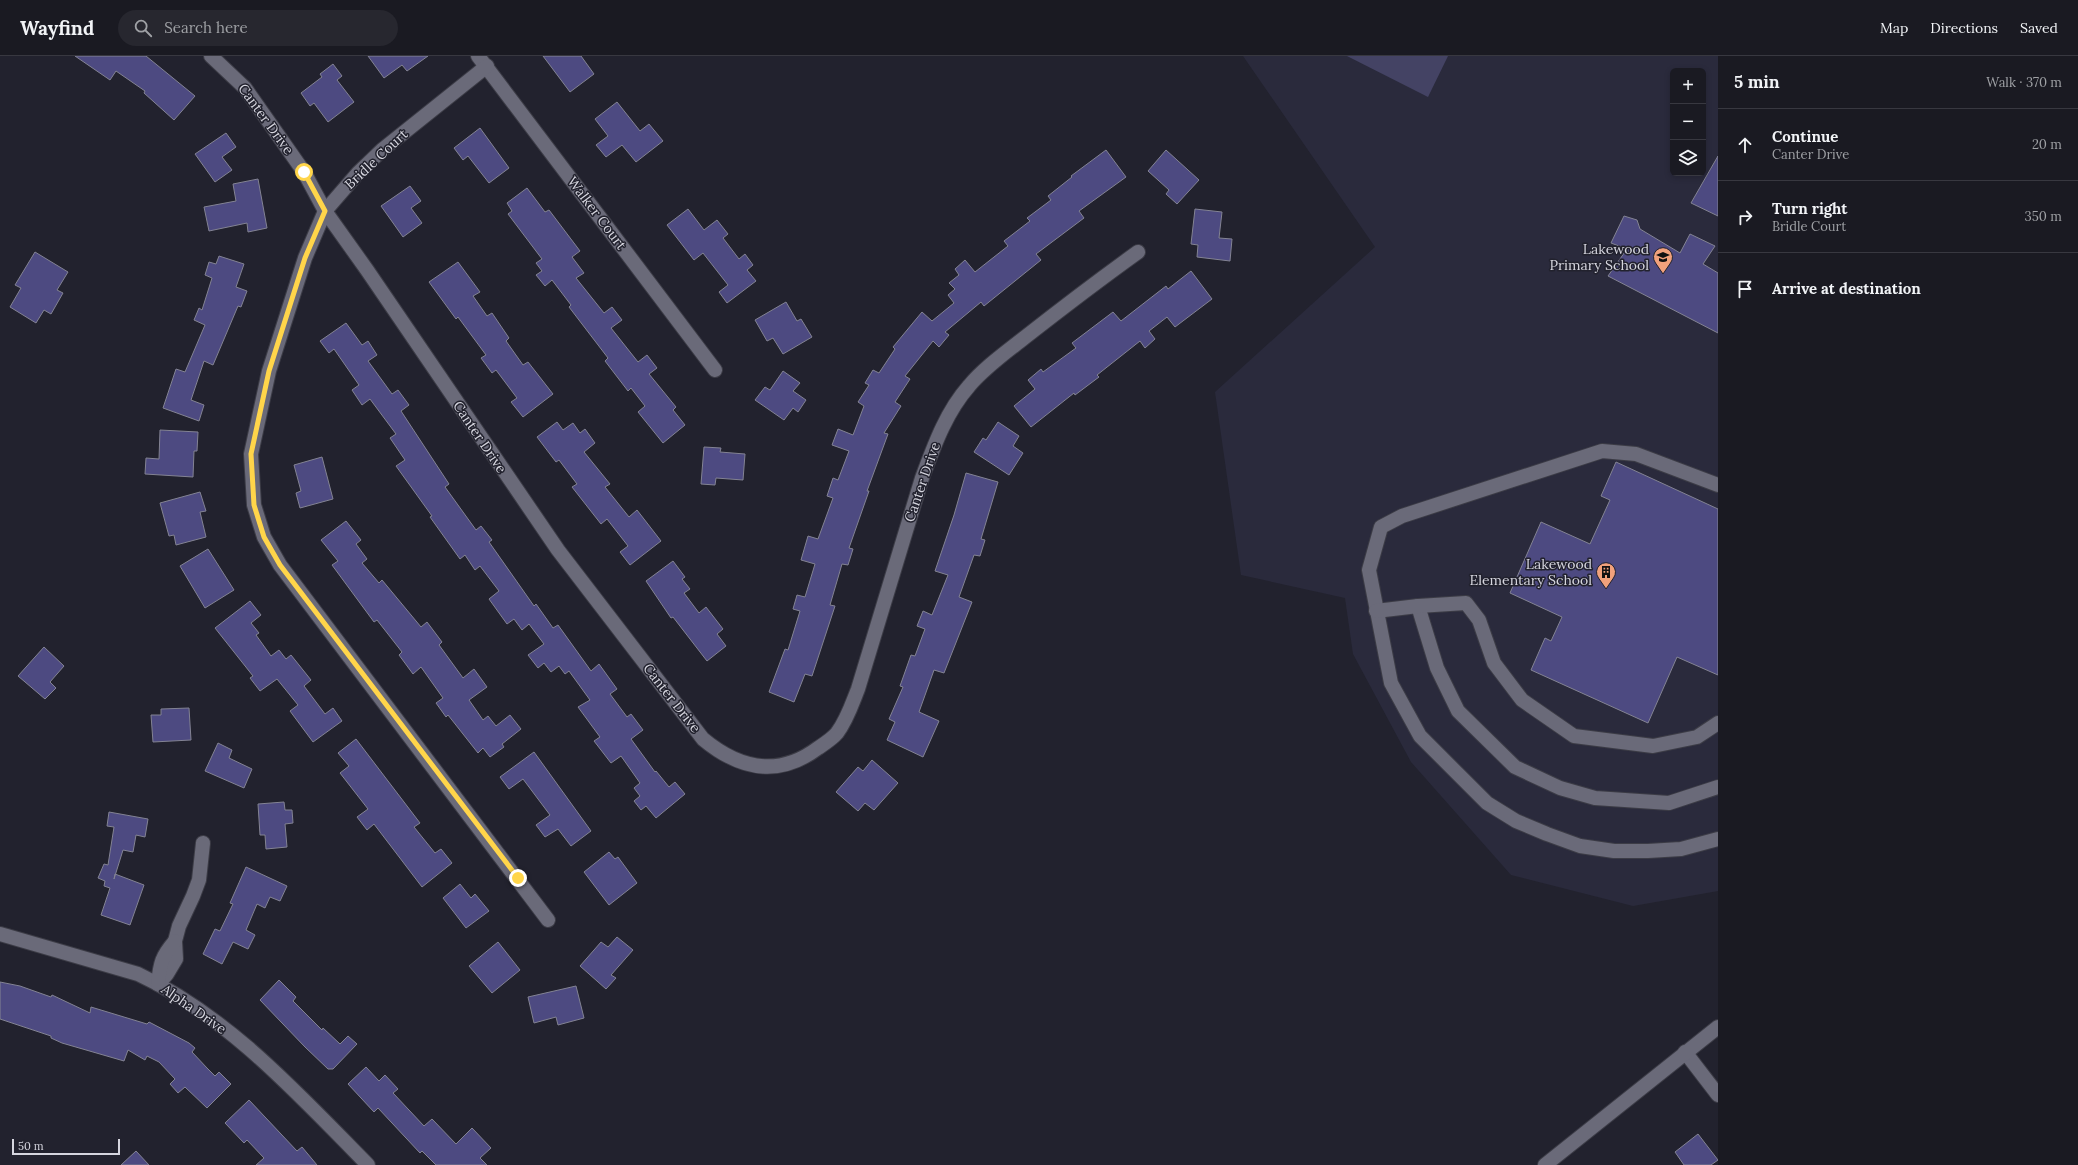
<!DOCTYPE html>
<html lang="en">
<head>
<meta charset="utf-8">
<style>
  body { margin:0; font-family:Lora,serif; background:#27272f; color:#f1f3f6 }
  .controls { position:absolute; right:12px; top:12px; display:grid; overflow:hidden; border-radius:6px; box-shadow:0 2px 6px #0003 }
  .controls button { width:36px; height:36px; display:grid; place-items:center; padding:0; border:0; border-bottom:1px solid #383840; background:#1a1a22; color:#f1f3f6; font:20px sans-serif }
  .scale { position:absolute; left:12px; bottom:10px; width:108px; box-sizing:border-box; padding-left:4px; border:2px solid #d6d6df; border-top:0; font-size:11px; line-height:14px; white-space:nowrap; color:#d6d6df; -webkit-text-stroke:3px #22222e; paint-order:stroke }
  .stop { position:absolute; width:12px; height:12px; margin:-9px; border:3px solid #ffd54a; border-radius:50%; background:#fff }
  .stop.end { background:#ffd54a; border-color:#fff; box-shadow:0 1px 4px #0008 }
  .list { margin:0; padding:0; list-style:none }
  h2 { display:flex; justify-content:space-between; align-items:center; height:52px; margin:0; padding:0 16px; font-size:17px }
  h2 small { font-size:13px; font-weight:400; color:#9fa1a5 }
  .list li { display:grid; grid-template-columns:26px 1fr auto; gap:12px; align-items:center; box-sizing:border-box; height:72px; padding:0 16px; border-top:1px solid #383840 }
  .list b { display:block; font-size:15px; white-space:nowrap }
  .list p { margin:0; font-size:13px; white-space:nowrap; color:#9fa1a5 }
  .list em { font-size:13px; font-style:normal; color:#9fa1a5 }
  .icon { flex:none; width:22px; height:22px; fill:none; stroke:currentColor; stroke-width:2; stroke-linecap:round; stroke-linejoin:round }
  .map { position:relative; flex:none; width:1718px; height:1109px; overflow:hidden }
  header { display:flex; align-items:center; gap:24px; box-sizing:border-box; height:56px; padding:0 20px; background:#1a1a22; border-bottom:1px solid #383840 }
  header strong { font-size:19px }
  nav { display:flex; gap:22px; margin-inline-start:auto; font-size:14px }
  .search { width:280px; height:36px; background:#27272f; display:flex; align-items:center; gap:10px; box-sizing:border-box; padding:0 14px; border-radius:22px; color:#9fa1a5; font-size:15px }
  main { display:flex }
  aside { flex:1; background:#1a1a22 }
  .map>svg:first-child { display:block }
</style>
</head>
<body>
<header>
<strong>Wayfind</strong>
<div class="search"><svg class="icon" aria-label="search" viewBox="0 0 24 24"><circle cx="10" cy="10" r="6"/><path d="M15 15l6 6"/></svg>Search here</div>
<nav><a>Map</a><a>Directions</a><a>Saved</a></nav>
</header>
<main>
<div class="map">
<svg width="1718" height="1109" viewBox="0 0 1718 1109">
  <rect width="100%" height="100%" fill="#22222e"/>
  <path fill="#2a2a3c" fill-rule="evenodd" d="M1243 0H1718V835L1633 850 1511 819 1411 706 1353 598 1345 542 1241 519 1215 336 1375 191ZM1673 15H1703V117H1673Z"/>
  <path fill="#444364" d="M1347 0H1448L1428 41Z"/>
  <g fill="#4d4a81" stroke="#838393">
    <path d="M75 0H146L195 40 174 64 144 37 145 35 116 15 110 24Z"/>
    <path d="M368 0H428L407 15 402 9 384 22Z"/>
    <path d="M543 0H581L594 18 570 36Z"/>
    <path d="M333 8 342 20 337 24 354 46 328 66 314 47 310 50 301 37 322 21 320 18Z"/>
    <path d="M617 46 640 75 649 68 663 85 636 106 622 89 606 101 596 89 608 80 595 63Z"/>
    <path d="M480 72 509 112 489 127 468 100 463 104 454 92Z"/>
    <path d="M226 77 236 91 222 101 232 114 215 126 195 98Z"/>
    <path d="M1106 94 1126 121 1079 155 1084 162 1036 198 1041 204 984 250 981 246 945 276 949 279 939 291 933 285 905 320 910 323 895 346 901 350 884 377 888 378 867 435H869L849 492 853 493 848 509 842 508 830 549 835 550 812 620 805 618 794 646 769 636 785 593 788 594 800 555 793 553 797 539 805 541 815 508 801 504 808 480 818 483 833 442 827 440 833 422 838 424 849 395 832 389 838 373 853 379 864 350 858 346 869 329 865 327 873 314 879 317 895 293 893 291 922 256 932 265 954 247 948 239 955 233 949 227 959 219 955 213 965 204 975 216 1008 190 1004 185 1030 165 1027 162 1051 144 1048 140 1072 121 1071 120Z"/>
    <path d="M1166 94 1199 124 1177 148 1166 138 1169 134 1148 115Z"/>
    <path d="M1718 100V160L1691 147Z"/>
    <path d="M258 123 267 172 248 176 247 167 209 175 204 151 236 145 233 128Z"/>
    <path d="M410 130 421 145 411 152 422 167 403 181 381 150Z"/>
    <path d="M527 132 545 156 549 154 580 195 572 201 584 217 576 222 604 257 612 251 622 264 611 272 638 306 647 299 657 312 649 318 676 351 673 354 685 369 663 387 638 356 645 350 631 332 628 335 605 305 608 302 569 251 571 249 552 224 545 230 536 219 542 215 536 207 542 203 508 158 512 155 507 147Z"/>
    <path d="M688 153 704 174 717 164 728 178 723 182 739 203 745 198 753 209 747 214 756 225 727 247 719 236 728 229 703 197 694 204 667 169Z"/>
    <path d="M1195 153 1222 156 1219 182 1232 183 1230 205 1197 201 1198 189 1191 188Z"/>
    <path d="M1624 160 1637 164 1640 173 1680 197 1690 178 1715 190 1703 208 1718 217V277L1608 220 1627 193 1611 187Z"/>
    <path d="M35 196 68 216 57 234 63 237 51 258 44 254 36 267 10 251 21 232 15 229Z"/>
    <path d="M219 200 244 208 236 231 247 235 241 251 238 250 213 309 204 305 191 344 204 349 199 365 163 352 176 313 185 316 205 269 194 264 199 252 202 254 212 222 205 219 209 206 216 208Z"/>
    <path d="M458 206 480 236 473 240 487 260 492 257 509 282 506 285 523 309 528 306 553 338 523 361 511 346 517 342 496 314 492 317 481 302 486 299 458 261 456 263 429 226Z"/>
    <path d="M1191 215 1212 243 1175 271 1167 261 1149 275 1155 283 1145 292 1140 285 1097 319 1099 321 1075 339 1074 337 1031 371 1014 350 1035 333 1028 324 1041 313 1043 316 1076 292 1072 287 1113 256 1121 265 1166 230 1168 233Z"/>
    <path d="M786 246 797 265 801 263 812 281 783 298 773 282 767 285 755 264Z"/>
    <path d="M346 267 362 289 368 285 377 299 368 305 392 338 398 334 409 349 401 355 449 428 445 431 476 474 481 470 492 484 489 486 534 550 536 548 553 572 558 569 591 615 599 608 617 633 610 638 627 661 631 658 643 674 631 683 655 716 656 715 669 731 675 726 685 738 656 762 646 750 641 754 634 745 640 740 634 732 640 727 621 700 611 707 594 685 600 681 578 651 590 644 569 615 565 618 559 610 551 616 544 607 538 612 528 599 544 588 529 568 522 574 514 563 507 568 489 543 499 535 480 510 475 514 465 499 460 503 430 461 432 460 396 410 405 404 390 382 396 378 370 343 362 349 352 334 359 329 334 293 329 297 320 285Z"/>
    <path d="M783 315 800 327 793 335 806 344 798 356 793 352 784 364 755 344 765 331 770 334Z"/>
    <path d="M557 366 563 374 573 367 580 377 585 373 595 387 584 396 610 428 605 431 629 461 637 454 661 485 630 509 620 496 628 490 607 463 601 468 572 431 577 428 559 404 556 406 537 381Z"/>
    <path d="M998 366 1019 380 1013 390 1023 397 1009 419 974 396 983 382 986 384Z"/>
    <path d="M160 374 198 376 197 395H194L193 421 145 418 146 402 159 403Z"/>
    <path d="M704 391 721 392 720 396 745 398 743 424 716 422 715 429 701 428Z"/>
    <path d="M322 401 333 443 300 452 296 437 301 435 294 409Z"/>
    <path d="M1616 406 1718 453V619L1677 601 1648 667 1531 614 1545 582 1551 585 1562 561 1510 537 1541 466 1590 488 1610 444 1601 440Z"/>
    <path d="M966 417 998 426 981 483 985 484 980 500 974 499 959 541 972 546 944 617 934 614 919 656 939 665 923 701 887 684 895 666 889 663 903 631 900 630 911 599 915 600 925 573 917 570 923 555 932 559 948 519 935 515 954 459Z"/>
    <path d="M200 436 206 455 200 456 206 481 176 489 174 479 169 480 160 447Z"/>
    <path d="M346 465 361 484 356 488 367 503 362 507 379 527 382 524 421 571 427 566 442 586 439 589 463 622 474 613 487 631 469 644 483 664 488 660 496 670 510 659 521 673 502 688 504 691 490 701 483 692 478 697 448 659 446 661 436 647 443 642 421 611 413 618 399 599 402 596 377 564 374 566 332 509 338 505 321 484Z"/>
    <path d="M208 493 234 534 205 552 180 510Z"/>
    <path d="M673 505 685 521 682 523 690 533 684 537 699 557 706 551 723 573 717 578 726 590 707 605 673 561 671 562 646 525Z"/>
    <path d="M250 545 261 559 251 567 259 577 256 579 271 600 279 594 286 603 291 599 311 624 304 630 325 658 333 652 342 665 313 686 290 655 298 649 277 623 260 635 250 622 253 620 215 572Z"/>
    <path d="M44 591 64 610 50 626 56 632 45 643 18 620Z"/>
    <path d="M189 652 191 684 153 686 151 659H161V653Z"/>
    <path d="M356 683 420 767 414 771 435 797 441 793 452 807 422 831 374 768 367 774 357 761 368 753 340 717 349 710 338 697Z"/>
    <path d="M218 687 232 694 229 702 252 713 244 732 205 715Z"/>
    <path d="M534 696 591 775 571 790 558 773 545 781 536 769 550 759 523 723 509 733 500 721Z"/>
    <path d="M872 704 898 727 874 754 865 747 858 755 836 736 858 711 863 715Z"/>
    <path d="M284 746 285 754H292L293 767 285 768 287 791 266 793 265 779H260L258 748Z"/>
    <path d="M109 756 148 763 145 781 136 779 133 796 123 794 114 823 115 818 144 829 130 869 101 859 110 832 104 830 105 825 98 822 104 808 108 809 114 771 107 770Z"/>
    <path d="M609 796 615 803 618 801 637 827 609 849 584 816Z"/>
    <path d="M246 811 287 830 280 845 270 841 265 852 257 848 246 874 255 879 248 893 233 886 222 908 203 898 215 873 220 875 233 848 230 847Z"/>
    <path d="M460 828 471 842 475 838 489 855 466 872 443 842Z"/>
    <path d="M617 881 633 894 611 919 616 922 606 933 580 910 601 886 608 891Z"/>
    <path d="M498 886 520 914 492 937 469 910Z"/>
    <path d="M279 924 296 941 293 945 322 974 323 972 340 988 348 980 357 988 333 1013H328L305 991 260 944Z"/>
    <path d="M0 926 20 930 51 941 52 939 90 957 91 951 147 968 149 966 189 987 195 992 192 996 207 1012 215 1020 219 1016 231 1028 207 1052 185 1031 178 1037 170 1028 175 1023 159 1006 147 1000 145 1004 128 994 124 1005 62 987 51 982V980L0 963Z"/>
    <path d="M576 930 584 962 558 969 556 961 534 967 528 941Z"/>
    <path d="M366 1011 379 1025 385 1019 398 1033 393 1037 424 1070 432 1063 456 1088 472 1072 491 1092 480 1102 487 1109H436L422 1095 420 1097 378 1052 374 1056 348 1028Z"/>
    <path d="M249 1044 297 1095 302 1091 317 1109H256L264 1102 247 1084 244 1087 225 1067Z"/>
    <path d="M1698 1078 1718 1104 1711 1109H1684L1675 1096Z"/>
    <path d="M136 1095 149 1109H121Z"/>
  </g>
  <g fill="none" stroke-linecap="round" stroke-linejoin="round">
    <g stroke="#3c3c46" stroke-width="16">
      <g id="minor">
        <path d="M211 0 245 32 304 116 325 155 367 214 558 494 703 683C739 713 778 722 818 692 824 688 832 683 837 677 847 664 852 648 858 633L922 422C934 390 946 356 969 330 984 312 1005 297 1024 282 1061 253 1099 224 1138 196"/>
        <path d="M478 0 715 314"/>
        <path d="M487 10 382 94 358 117 325 155 305 202 269 315 251 398 254 449 264 481 280 509 548 864"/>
        <path d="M1718 429 1636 398 1602 395 1402 460 1381 471 1369 514 1391 627 1420 680 1487 747 1516 765 1547 778 1580 790 1614 795H1648L1681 793 1718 783"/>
        <path d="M1418 550 1437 612 1458 655 1515 711 1560 732 1595 742 1669 747 1718 731"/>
        <path d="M1376 555 1418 550 1466 547 1479 564 1494 607 1522 644 1574 680 1653 690 1697 681 1718 667"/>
        <path d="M0 878 138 918C229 961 299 1039 368 1109"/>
        <path d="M158 928 167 918 176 903 175 885 179 870 193 840 199 824 203 787"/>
        <path d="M158 928C160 907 162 900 175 885"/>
        <path d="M1685 996 1718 1039"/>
        <path d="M1545 1109 1718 971"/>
      </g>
    </g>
    <use href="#minor" stroke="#6a6a79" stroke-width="14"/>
  </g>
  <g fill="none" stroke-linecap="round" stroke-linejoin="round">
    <path stroke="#ffd54a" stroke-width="5" d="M304 116 325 155 305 202 269 315 251 398 254 449 264 481 280 509 518 822"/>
  </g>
  <defs>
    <g id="school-pin" transform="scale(1)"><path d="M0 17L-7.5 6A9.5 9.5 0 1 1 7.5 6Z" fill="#f1a17c" stroke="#22222e"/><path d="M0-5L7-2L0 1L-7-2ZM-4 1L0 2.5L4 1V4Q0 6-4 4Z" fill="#111"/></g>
    <g id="building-pin" transform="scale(1)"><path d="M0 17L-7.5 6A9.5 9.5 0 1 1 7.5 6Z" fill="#f1a17c" stroke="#22222e"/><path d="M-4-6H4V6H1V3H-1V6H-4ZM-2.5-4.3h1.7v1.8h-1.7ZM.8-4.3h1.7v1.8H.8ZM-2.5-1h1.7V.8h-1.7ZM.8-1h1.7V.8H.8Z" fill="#111"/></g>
  </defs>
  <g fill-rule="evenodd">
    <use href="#school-pin" x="1663" y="201"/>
    <use href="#building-pin" x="1606" y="516"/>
  </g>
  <g text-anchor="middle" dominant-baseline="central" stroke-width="3" stroke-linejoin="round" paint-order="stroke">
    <g font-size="14" fill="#d6d6df" stroke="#22222e">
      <text transform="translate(266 63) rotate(54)">Canter Drive</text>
      <text transform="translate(376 103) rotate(-43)">Bridle Court</text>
      <text transform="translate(597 157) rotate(53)">Walker Court</text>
      <text transform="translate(480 381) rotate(56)">Canter Drive</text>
      <text transform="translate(922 426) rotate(-71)">Canter Drive</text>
      <text transform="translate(672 642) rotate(52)">Canter Drive</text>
      <text transform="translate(194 953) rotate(35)">Alpha Drive</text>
    </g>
    <g font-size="14" fill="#d6d6df" stroke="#22222e" text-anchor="end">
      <text x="1649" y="193">Lakewood<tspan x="1649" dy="16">Primary School</tspan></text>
      <text x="1592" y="508">Lakewood<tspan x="1592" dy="16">Elementary School</tspan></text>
    </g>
  </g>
</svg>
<div class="controls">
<button>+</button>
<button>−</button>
<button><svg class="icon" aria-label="layers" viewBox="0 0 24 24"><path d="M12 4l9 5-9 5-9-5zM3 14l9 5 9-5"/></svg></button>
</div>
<div class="scale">50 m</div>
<div class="stop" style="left:304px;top:116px"></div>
<div class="stop end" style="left:518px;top:822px"></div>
</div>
<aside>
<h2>5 min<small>Walk · 370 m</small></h2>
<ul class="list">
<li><svg class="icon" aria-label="ahead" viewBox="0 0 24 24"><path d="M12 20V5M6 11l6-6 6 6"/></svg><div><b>Continue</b><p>Canter Drive</p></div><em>20 m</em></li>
<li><svg class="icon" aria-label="right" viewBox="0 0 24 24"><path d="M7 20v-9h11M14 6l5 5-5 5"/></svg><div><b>Turn right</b><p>Bridle Court</p></div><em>350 m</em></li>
<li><svg class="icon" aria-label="arrive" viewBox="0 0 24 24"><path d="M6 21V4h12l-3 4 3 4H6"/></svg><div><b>Arrive at destination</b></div></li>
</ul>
</aside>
</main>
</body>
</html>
